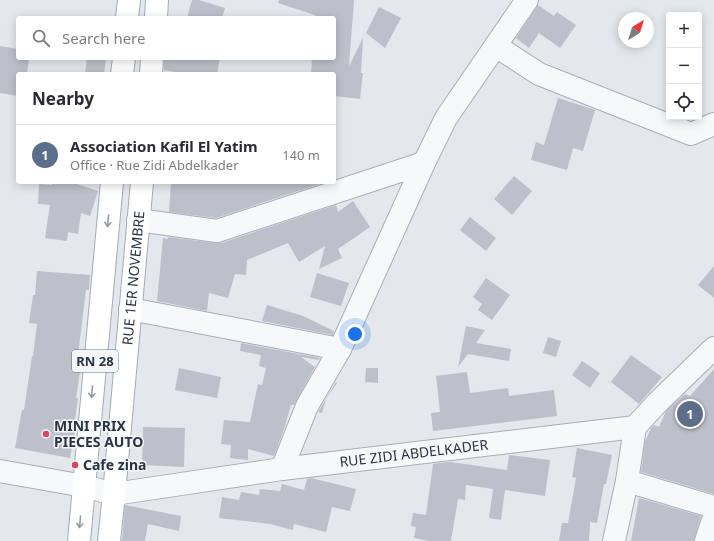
<!DOCTYPE html>
<meta charset="utf-8">
<style>
body{margin:0;font-family:"Noto Sans",sans-serif;background:#f7f7f7;color:#2b2b33}
.controls{position:absolute;right:12px;top:12px;display:grid;overflow:hidden;border-radius:4px;box-shadow:0 2px 10px #0003}
.controls button{width:36px;height:36px;display:grid;place-items:center;padding:0;border:0;border-bottom:1px solid #e1e1e2;background:#fff;color:#2b2b33;font:20px sans-serif}
.compass{position:absolute;left:618px;top:12px;width:36px;height:36px;border-radius:50%;background:#fff;box-shadow:0 2px 10px #0003;rotate:38deg}
.you{position:absolute;left:355px;top:334px;width:14px;height:14px;margin:-10px;border:3px solid #fff;border-radius:50%;background:#1a73e8;box-shadow:0 0 0 6px #1a73e833}
.badge{display:grid;place-items:center;width:26px;height:26px;border-radius:50%;background:#7c3aed;color:#fff;font-size:13px;font-weight:700}
.pin{position:absolute;translate:-50% -50%;border:2px solid #fff;box-shadow:0 1px 4px #0006}
.list{margin:0;padding:0;list-style:none}
h2{display:flex;justify-content:space-between;align-items:center;height:52px;margin:0;padding:0 16px;font-size:17px}
h2 small{font-size:13px;font-weight:400;color:#7c7c81}
.list li{display:grid;grid-template-columns:26px 1fr auto;gap:12px;align-items:center;box-sizing:border-box;height:60px;padding:0 16px;border-top:1px solid #e1e1e2}
.list b{display:block;font-size:15px;white-space:nowrap}
.list p{margin:0;font-size:13px;white-space:nowrap;color:#7c7c81}
.list em{font-size:13px;font-style:normal;color:#7c7c81}
.icon{flex:none;width:22px;height:22px;fill:none;stroke:currentColor;stroke-width:2;stroke-linecap:round;stroke-linejoin:round}
.map{position:relative;flex:none;width:714px;height:541px;overflow:hidden}
.search{position:absolute;background:#fff;box-shadow:0 2px 10px #0003;left:16px;top:16px;width:320px;height:44px;display:flex;align-items:center;gap:10px;box-sizing:border-box;padding:0 14px;border-radius:4px;color:#7c7c81;font-size:15px}
.panel{position:absolute;background:#fff;box-shadow:0 2px 10px #0003;left:16px;top:72px;width:320px;height:112px;border-radius:4px}
.map>svg:first-child{display:block}
.building{fill:#bbc0ca}
.lines{fill:none;stroke-linecap:round;stroke-linejoin:round}
.minor-casing{stroke:#a9aeb7;stroke-width:24}
.major-casing{stroke:#a3abb8;stroke-width:24}
.minor{stroke:#f7f8fa;stroke-width:22}
.major{stroke:#fff;stroke-width:22}
.oneway{stroke:#959aa2}
.poi-dot{fill:#d1495b;stroke:#f4f6f9;stroke-width:1.5}
.labels{text-anchor:middle;stroke-width:3;stroke-linejoin:round;paint-order:stroke}
.shield{fill:#f4f6f9;stroke:#676e7b;stroke-width:1}
.shield-label{font-size:13px;font-weight:bold;fill:#2b3445}
.street-label{font-size:14px;fill:#2b3445;stroke:#f4f6f9}
.poi-label{font-size:14px;font-weight:bold;fill:#2b3445;stroke:#f4f6f9;text-anchor:start}
</style>
<div class="map">
<svg width="714" height="541" viewBox="0 0 714 541">
<rect width="100%" height="100%" fill="#e4e7ec"/>
<g class="building">
<polygon points="192,0 199,0 225,8 222,18 187,18"/>
<polygon points="279,0 354,0 349,66 363,38 361,73 363,73 360,99 334,96 334,74 311,74 312,58 334,58 334,18 315,18 315,15 278,3"/>
<polygon points="538,5 554,16 557,12 576,25 560,48 539,33 529,48 516,38"/>
<polygon points="379,7 401,18 385,48 366,33"/>
<polygon points="0,46 18,49 18,58 29,58 27,74 18,74 18,96 0,93"/>
<polygon points="87,58 106,58 104,74 85,74"/>
<polygon points="164,58 220,58 217,74 187,74 164,70"/>
<polygon points="558,98 595,110 583,151 573,148 567,170 531,160 536,142 544,145"/>
<polygon points="514,176 532,191 512,215 494,199"/>
<polygon points="52,182 71,182 98,191 90,216 81,213 78,234 68,232 67,241 45,238 50,205 38,204 39,184 52,185"/>
<polygon points="171,182 326,182 216,218 169,212"/>
<polygon points="353,201 370,227 338,249 342,258 319,269 325,246 299,262 288,243 247,260 246,275 235,274 228,298 209,293 207,311 157,301 163,238 168,239 168,237 215,243 221,243 336,205 338,212"/>
<polygon points="470,217 496,238 486,251 460,230"/>
<polygon points="714,266 714,298 698,285"/>
<polygon points="37,271 90,275 89,290 86,290 76,371 80,372 76,398 78,398 75,420 77,420 70,458 15,448 22,410 24,410 32,356 33,356 37,324 29,323 33,295 35,295"/>
<polygon points="317,273 349,283 341,306 310,297"/>
<polygon points="486,278 510,295 492,320 478,310 482,304 473,297"/>
<polygon points="267,305 303,316 334,331 333,335 262,321"/>
<polygon points="466,326 485,330 476,343 511,349 509,361 468,354 458,367"/>
<polygon points="548,337 561,341 556,357 543,353"/>
<polygon points="241,343 320,358 319,360 301,357 315,367 294,405 291,405 284,429 274,456 248,449 248,460 230,458 231,445 221,444 224,420 250,422 258,384 262,385 266,368 259,366 261,355 240,351"/>
<polygon points="631,355 662,377 639,404 611,382"/>
<polygon points="582,361 600,373 590,388 572,375"/>
<polygon points="179,368 221,377 217,398 175,390"/>
<polygon points="366,368 378,368 378,383 365,382"/>
<polygon points="714,369 714,494 641,472 645,442 651,428 654,425 659,427 666,411 685,394 690,396"/>
<polygon points="467,372 470,393 508,388 509,396 554,390 557,416 433,431 431,413 440,412 436,376"/>
<polygon points="336,382 337,383 326,399 322,413 318,412"/>
<polygon points="143,427 185,428 184,467 142,465"/>
<polygon points="577,448 612,455 606,484 604,484 597,523 590,522 589,541 559,541 562,523 568,523 576,478 572,477"/>
<polygon points="509,455 550,460 545,496 505,490 501,520 489,518 493,489 466,485 465,500 458,499 451,541 429,541 414,538 416,527 411,526 413,513 426,515 433,464 450,462 507,470"/>
<polygon points="311,478 356,489 350,511 332,507 326,532 294,524 293,530 270,524 219,518 222,497 239,500 241,492 259,495 260,489 280,491 282,484 304,490 307,479"/>
<polygon points="639,498 701,516 694,541 631,541"/>
<polygon points="125,505 181,516 179,531 148,524 145,541 122,541"/>
</g>
<g class="lines">
<g class="minor-casing">
<g id="minor">
<polyline points="496,46 539,74 691,134 714,124"/>
<polyline points="424,163 446,118 527,0"/>
<polyline points="138,220 217,231 424,163 340,349 307,406 282,469"/>
<polyline points="130,309 340,349"/>
<path id="s1" d="M0 471 84 486 114 494 282 469 635 427 657 403 714 348"/>
<polyline points="627,481 714,507"/>
<polyline points="614,541 627,481 635,427"/>
<polyline points="706,541 714,517"/>
</g>
</g>
<g class="major-casing">
<g id="major">
<polyline points="127,18 129,0"/>
<polyline points="156,18 157,0"/>
<polyline points="122,74 124,58"/>
<polyline points="151,74 152,58"/>
<polyline points="79,541 112,182"/>
<path id="s2" d="M109 541 114 494 142 182"/>
</g>
</g>
<use href="#minor" class="minor"/>
<use href="#major" class="major"/>
</g>
<defs><path id="oneway-shaft" d="M-6 0H5M1.5-3L5.5 0L1.5 3" fill="none" stroke-width="1.6" stroke-linecap="round" stroke-linejoin="round"/></defs>
<g class="oneway">
<use href="#oneway-shaft" transform="translate(108 221) rotate(95)"/>
<use href="#oneway-shaft" transform="translate(92 392) rotate(95)"/>
<use href="#oneway-shaft" transform="translate(80 522) rotate(95)"/>
</g>
<g class="poi-dot">
<circle cx="46" cy="434" r="4"/>
<circle cx="75" cy="465" r="4"/>
</g>
<g class="labels">
<rect class="shield" x="72" y="350" width="46" height="22" rx="3"/>
<g class="shield-label">
<text x="95" y="366">RN 28</text>
</g>
<g class="street-label">
<text dy="5" stroke="none"><textPath href="#s2" startOffset="264">RUE 1ER NOVEMBRE</textPath></text>
<text dy="5" stroke="none"><textPath href="#s1" startOffset="419">RUE ZIDI ABDELKADER</textPath></text>
</g>
<g class="poi-label">
<text x="54" y="431">MINI PRIX<tspan x="54" dy="16">PIECES AUTO</tspan></text>
<text x="83" y="470">Cafe zina</text>
</g>
</g>
</svg>
<div class="controls">
<button>+</button>
<button>−</button>
<button><svg class="icon" aria-label="locate" viewBox="0 0 24 24"><circle cx="12" cy="12" r="6"/><path d="M12 2v4M12 18v4M2 12h4M18 12h4"/></svg></button>
</div>
<svg class="compass" viewBox="-18 -18 36 36"><path d="M0-13l5 13h-10z" fill="#e53935"/><path d="M0 13l5-13h-10z" fill="#7c7c81"/></svg>
<div class="you"></div>
<div class="pin badge" style="left:690px;top:414px;background:#5c6f8a">1</div>
<div class="search"><svg class="icon" aria-label="search" viewBox="0 0 24 24"><circle cx="10" cy="10" r="6"/><path d="M15 15l6 6"/></svg>Search here</div>
<section class="panel">
<h2>Nearby<small></small></h2>
<ul class="list">
<li><span class="badge" style="background:#5c6f8a">1</span><div><b>Association Kafil El Yatim</b><p>Office · Rue Zidi Abdelkader</p></div><em>140 m</em></li>
</ul>
</section>
</div>
